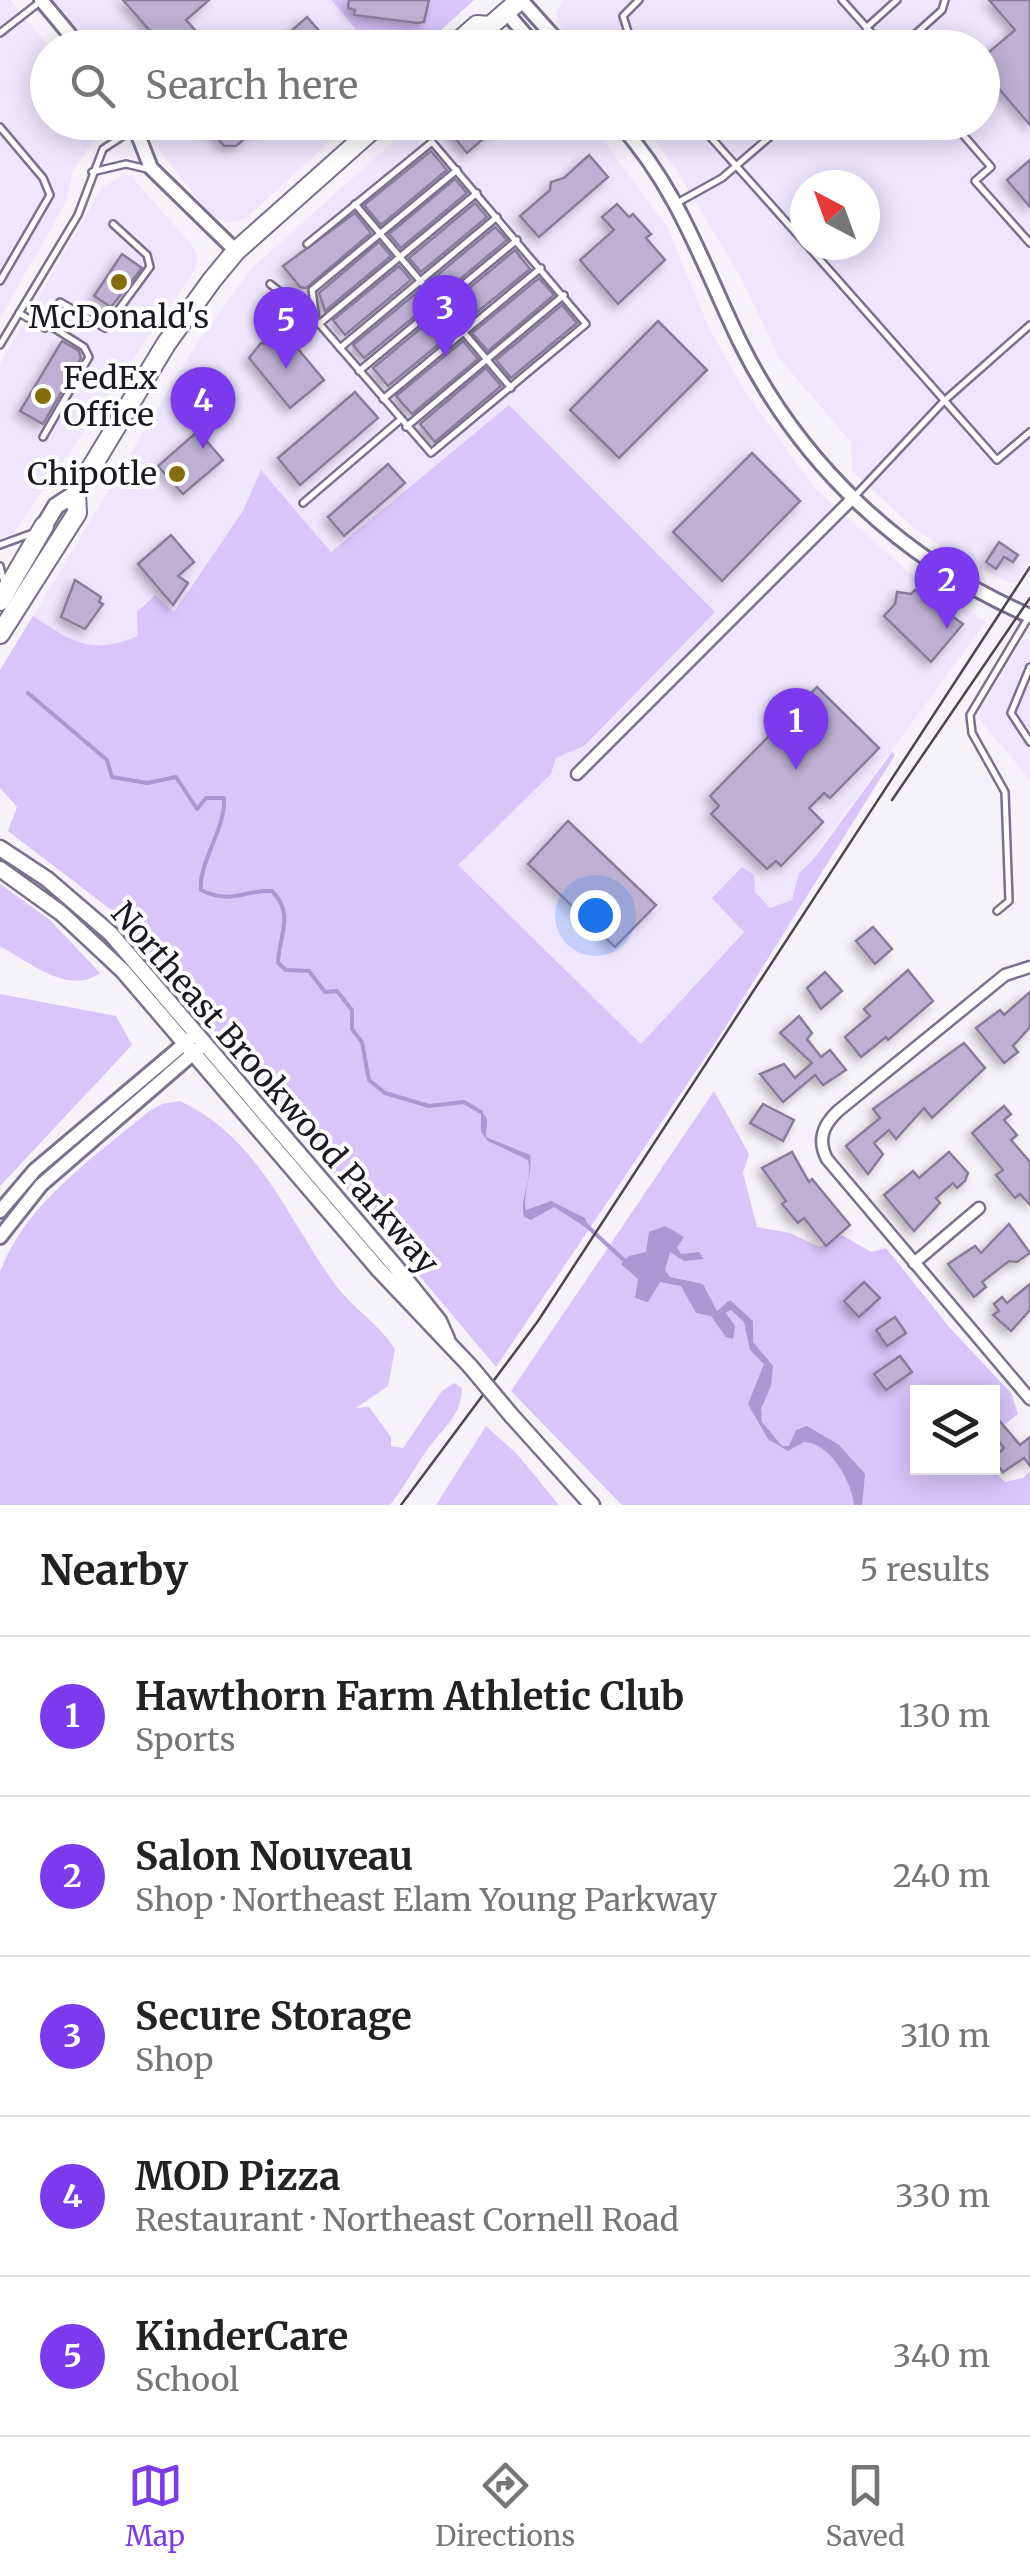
<!DOCTYPE html>
<meta charset="utf-8">
<style>
body{margin:0;font-family:Merriweather,serif;background:#f2f2f2;color:#222}
.controls{position:absolute;right:30px;bottom:30px;display:grid;overflow:hidden;border-radius:0px;box-shadow:0 5px 25px #0003}
.controls button{width:90px;height:90px;display:grid;place-items:center;padding:0;border:0;border-bottom:2px solid #e0e0e0;background:#fff;color:#222;font:50px sans-serif}
.compass{position:absolute;left:790px;top:170px;width:90px;height:90px;border-radius:50%;background:#fff;box-shadow:0 5px 25px #0003;rotate:319deg}
.you{position:absolute;left:595px;top:915px;width:35px;height:35px;margin:-25px;border:8px solid #fff;border-radius:50%;background:#1a73e8;box-shadow:0 0 0 15px #1a73e833}
.badge{display:grid;place-items:center;width:65px;height:65px;border-radius:50%;background:#7c3aed;color:#fff;font-size:32px;font-weight:700}
.pin{position:absolute;translate:-50% -82px;filter:drop-shadow(0 2px 5px #0008)}
.pin::after{content:'';position:absolute;top:52px;width:35px;height:30px;background:inherit;clip-path:polygon(0 0,100% 0,50% 100%)}
.list{margin:0;padding:0;list-style:none}
h2{display:flex;justify-content:space-between;align-items:center;height:130px;margin:0;padding:0 40px;font-size:42px}
h2 small{font-size:32px;font-weight:400;color:#767676}
.list li{display:grid;grid-template-columns:65px 1fr auto;gap:30px;align-items:center;box-sizing:border-box;height:160px;padding:0 40px;border-top:2px solid #e0e0e0}
.list b{display:block;font-size:38px;white-space:nowrap}
.list p{margin:0;font-size:32px;white-space:nowrap;color:#767676}
.list em{font-size:32px;font-style:normal;color:#767676}
.icon{flex:none;width:55px;height:55px;fill:none;stroke:currentColor;stroke-width:2;stroke-linecap:round;stroke-linejoin:round}
.map{position:relative;flex:none;width:1030px;height:1505px;overflow:hidden}
.search{position:absolute;background:#fff;box-shadow:0 5px 25px #0003;left:30px;right:30px;top:30px;height:110px;display:flex;align-items:center;gap:25px;box-sizing:border-box;padding:0 35px;border-radius:55px;color:#767676;font-size:38px}
.sheet{height:930px;background:#fff}
nav{display:flex;justify-content:space-around;align-items:center;box-sizing:border-box;height:140px;border-top:2px solid #e0e0e0;background:#fff;font-size:28px;color:#767676}
nav a{display:grid;justify-items:center;gap:5px}
nav .on{color:#7c3aed}
.map>svg:first-child{display:block}
.built{fill:#eee5fe;fill-rule:evenodd}
.green{fill:#d9c5fa}
.water{fill:#ae95d3}
.lines{fill:none;stroke-linecap:round;stroke-linejoin:round}
.stream{stroke:#ae95d3;stroke-width:4}
.building{fill:#bdb0d2;stroke:#887c9b;stroke-width:2.5;filter:url(#shadow)}
.service-casing{stroke:#7b708e;stroke-width:10}
.minor-casing{stroke:#7b708e;stroke-width:15}
.tertiary-casing{stroke:#7b708e;stroke-width:18}
.secondary-casing{stroke:#7b708e;stroke-width:19}
.primary-casing{stroke:#7b708e;stroke-width:20}
.trunk-casing{stroke:#7b708e;stroke-width:22}
.service{stroke:#fff;stroke-width:5}
.minor{stroke:#fff;stroke-width:10}
.tertiary{stroke:#fff;stroke-width:12}
.secondary{stroke:#fff;stroke-width:14}
.primary{stroke:#fff;stroke-width:15}
.trunk{stroke:#fff;stroke-width:18}
.tram{stroke:#4b4651;stroke-width:2.5}
.secondary-bridge-casing{stroke:#7b708e;stroke-width:19;stroke-linecap:butt}
.secondary-bridge{stroke:#fff;stroke-width:14}
.poi-dot{fill:#866d0c;stroke:#fff;stroke-width:4}
.labels{text-anchor:middle;stroke-width:8;stroke-linejoin:round;paint-order:stroke}
.poi-label{font-size:32px;fill:#1c1723;stroke:#fff}
.street-label{font-size:32px;fill:#1c1723;stroke:#fff}
</style>
<div class="map">
<svg width="1030" height="1505" viewBox="0 0 1030 1505">
<defs>
<filter id="shadow"><feDropShadow dx="-4.5" dy="4.5" stdDeviation="5" flood-color="#0004"/></filter>
</defs>
<rect width="100%" height="100%" fill="#f5f2f9"/>
<g class="built">
<polygon points="0,0 10,0 49,47 48,122 102,123 103,127 73,170 65,204 0,317"/>
<polygon points="49,0 331,0 371,47 90,47"/>
<path d="M563 0H1030V561L1014 584 958 558 913 527 852 471 851 442 780 359 741 278 679 174 642 123 982 122V48L578 47 560 27 556 13ZM805 185H865V245H805Z"/>
<polygon points="590,122 667,227 709,328 744,390 814,488 905,569 986,622 821,846 792,900 770,908 754,892 754,875 713,898 744,931 641,1044 457,865 551,774 556,758 584,746 509,405 331,552 261,471 243,511 173,613 163,601 145,602 137,612 138,636 109,648 74,643 33,616 195,346 252,268 414,123"/>
<polygon points="142,123 350,123 245,219 228,223 210,214 153,143"/>
<polygon points="124,174 131,176 193,247 198,259 194,271 28,512 12,535 0,537 0,364 102,188"/>
<polygon points="1022,640 1030,640 1030,780 977,716"/>
</g>
<g class="green">
<polygon points="331,0 349,0 348,8 355,10 354,15 417,23 424,21 430,0 474,0 421,48 371,47"/>
<path d="M509 405 715 612 584 746 556 758 551 774 458 865 641 1044 744 932 712 898 742 867 754 875 755 892 770 908 792 900 799 873 813 860 892 752 895 755 719 1037 496 1367 114 912 8 831 17 807 0 788V670L33 616C73 642 90 656 138 636L137 612 155 595 174 612 243 511 261 470 331 552Z"/>
<path d="M0 884 50 920 100 973C69 996 29 962 0 946Z"/>
<polygon points="0,994 116,1016 132,1045 0,1186"/>
<polygon points="714,1091 749,1154 743,1173 757,1227 790,1233 820,1247 842,1235 871,1252 886,1248 950,1328 1011,1393 1018,1414 993,1434 992,1392 918,1392 918,1468 990,1468 1005,1482 1023,1478 1030,1471 1030,1505 622,1505 511,1391"/>
<path d="M180 1101C261 1139 288 1221 337 1287 355 1310 379 1324 395 1349L388 1386 356 1408 369 1407 391 1437V1446L403 1448 442 1391 454 1383 462 1388C461 1418 442 1428 427 1450 414 1469 404 1487 390 1505H0V1272C26 1203 93 1158 148 1112L162 1104Z"/>
<polygon points="486,1426 517,1454 559,1505 436,1505"/>
</g>
<g class="water">
<path d="M481 1110 487 1119 486 1137 530 1155C533 1174 522 1193 526 1210L551 1201 585 1218 590 1230 554 1207 531 1220 524 1217C519 1197 533 1181 528 1160L488 1141 481 1132Z"/>
<path d="M665 1226 684 1237 677 1247 681 1254 699 1252 704 1259 684 1261 670 1252 665 1270 670 1277 703 1284 717 1311 730 1300 753 1321V1342L773 1366 771 1386 761 1409 762 1422 782 1446H789L796 1430 807 1426 839 1445 865 1474 862 1505H854C852 1481 829 1442 804 1442L788 1451 768 1439 748 1404 764 1364 750 1350 744 1322 731 1310 726 1313 735 1326 733 1339 726 1337 711 1316 696 1313 681 1286 660 1282 648 1302 635 1298 638 1279 621 1264 629 1256 646 1252 649 1232Z"/>
</g>
<g class="lines">
<g class="stream">
<path d="M28 693 107 760 112 777 147 783 176 777 197 809 206 798H224C226 829 198 863 201 890 233 905 242 890 272 891 295 914 279 935 278 963L286 970 309 971 325 992 337 991 352 1010V1029L362 1042 369 1080 385 1093 429 1106 464 1102 481 1112"/>
<polyline points="586,1225 627,1263"/>
</g>
</g>
<g class="building">
<polygon points="123,0 209,0 186,20 195,30 176,48 165,48"/>
<polygon points="349,0 429,0 424,22 417,23 354,15 355,10 348,8"/>
<polygon points="989,0 1030,0 1030,125 988,76 982,81 982,58 1015,30"/>
<polygon points="307,17 334,48 272,48"/>
<polygon points="204,122 264,122 236,146 224,146"/>
<polygon points="459,122 502,122 467,153 449,131"/>
<polygon points="431,151 447,170 381,225 364,205"/>
<polygon points="589,155 608,177 539,237 520,216 550,190 551,182 564,178"/>
<polygon points="1030,160 1030,207 1007,180"/>
<polygon points="455,179 467,193 401,248 389,234"/>
<polygon points="475,203 487,217 421,272 409,258"/>
<polygon points="617,204 629,217 633,214 651,234 646,238 665,260 618,304 580,260 614,230 602,217"/>
<polygon points="355,213 371,233 306,288 300,287 283,266"/>
<polygon points="495,227 507,240 441,295 429,282"/>
<polygon points="379,242 391,256 325,311 319,293"/>
<polygon points="515,250 530,269 464,323 449,305"/>
<polygon points="122,254 142,268 111,307 94,296"/>
<polygon points="399,266 411,280 345,335 333,320"/>
<polygon points="539,278 554,295 488,351 472,333"/>
<polygon points="420,290 431,303 364,358 353,345"/>
<polygon points="562,305 577,323 511,378 496,360"/>
<polygon points="439,313 455,331 388,386 373,368"/>
<polygon points="658,321 707,370 619,458 570,410"/>
<polygon points="283,331 324,380 290,408 249,358 261,343 267,344"/>
<polygon points="62,341 79,351 81,358 43,424 20,411"/>
<polygon points="463,341 478,359 412,414 396,396"/>
<polygon points="486,368 501,386 435,442 420,424"/>
<polygon points="355,392 378,418 300,485 278,458"/>
<polygon points="198,431 223,460 183,494 158,466"/>
<polygon points="752,453 800,501 722,581 673,532"/>
<polygon points="388,464 405,483 344,536 328,517"/>
<polygon points="171,535 194,562 178,576 188,583 173,605 138,564"/>
<polygon points="999,542 1018,555 1013,562 1004,557 996,569 986,562"/>
<polygon points="75,580 101,597 99,602 103,604 85,629 61,617"/>
<polygon points="915,590 963,624 931,662 884,616 895,604 897,592 911,594"/>
<polygon points="817,687 879,748 830,798 824,793 809,808 823,822 781,866 776,861 767,869 711,814 719,806 710,796"/>
<polygon points="568,821 656,905 615,947 528,864"/>
<polygon points="873,927 892,949 875,964 856,941"/>
<polygon points="908,970 933,1001 888,1040 886,1037 861,1057 845,1037 870,1016 864,1009"/>
<polygon points="825,972 842,991 821,1009 807,988"/>
<polygon points="1030,992 1030,1027 1013,1046 1018,1052 1004,1063 976,1028 1000,1010 1004,1015"/>
<polygon points="799,1016 812,1033 807,1039 821,1057 830,1050 846,1070 823,1085 815,1075 783,1102 760,1074 784,1064 795,1078 812,1063 780,1033"/>
<polygon points="964,1043 985,1068 932,1118 924,1108 896,1139 889,1130 874,1143 883,1154 868,1174 846,1146 880,1118 873,1109"/>
<polygon points="763,1104 794,1120 783,1141 750,1123"/>
<polygon points="1004,1106 1011,1114 1004,1120 1017,1135 1011,1140 1030,1162 1030,1205 1020,1194 1015,1198 996,1175 1003,1170 972,1133"/>
<polygon points="792,1152 809,1182 812,1179 850,1225 826,1246 804,1218 798,1223 782,1204 786,1201 762,1168"/>
<polygon points="949,1152 968,1173 965,1181 957,1188 953,1183 936,1198 940,1203 914,1231 884,1195 913,1171 919,1178"/>
<polygon points="1009,1224 1030,1253 1017,1262 1009,1261 982,1282 986,1287 974,1297 948,1264 975,1246 981,1253"/>
<polygon points="864,1282 880,1298 859,1317 844,1301"/>
<polygon points="1030,1284 1030,1310 1011,1331 993,1315 999,1311 994,1304 1002,1297 1007,1303"/>
<polygon points="895,1317 906,1333 887,1346 876,1330"/>
<polygon points="900,1356 912,1372 886,1390 874,1374"/>
<polygon points="992,1412 1020,1445 1030,1437 1030,1466 1024,1458 1003,1472 993,1459 1004,1448 992,1433"/>
</g>
<g class="lines">
<g class="service-casing">
<g id="service">
<polyline points="842,0 885,48"/>
<polyline points="866,28 897,0"/>
<polyline points="0,33 41,1"/>
<polyline points="633,48 623,16 639,0"/>
<polyline points="900,48 942,10 945,0"/>
<polyline points="697,122 805,243"/>
<polyline points="952,122 991,167 975,181 1030,243"/>
<polyline points="0,127 43,178 50,195 0,281"/>
<polyline points="92,172 126,164 147,169"/>
<polyline points="677,203 722,178 787,122"/>
<polyline points="355,204 511,388"/>
<polyline points="807,245 997,460 1030,432"/>
<polyline points="270,284 316,320 431,453 586,324 432,142 307,244"/>
<polyline points="60,302 105,328 150,267 147,255 113,224"/>
<polyline points="76,310 108,315 119,311"/>
<polyline points="19,313 45,328"/>
<polyline points="316,320 312,290 457,170"/>
<polyline points="319,324 477,193"/>
<polyline points="0,345 78,215 103,149 132,130"/>
<polyline points="340,348 497,217"/>
<polyline points="359,371 517,240"/>
<polyline points="383,399 541,268"/>
<polyline points="406,427 564,295"/>
<polyline points="43,437 89,357 84,347 49,325"/>
<polyline points="855,496 944,401 1030,325"/>
<polyline points="303,503 400,420"/>
<polyline points="0,545 33,533"/>
<polyline points="0,566 4,583"/>
<polyline points="1030,667 1011,713 1030,742"/>
<polyline points="997,911 1009,901 1005,792 972,733 970,715 1028,618"/>
</g>
</g>
<g class="minor-casing">
<g id="minor">
<polyline points="577,774 853,498"/>
<path d="M1030 967 1005 975 838 1111C823 1125 817 1140 827 1159L1030 1399"/>
<polyline points="914,1263 979,1208"/>
</g>
</g>
<g class="tertiary-casing">
<g id="tertiary">
<polyline points="41,0 81,48"/>
<polyline points="521,0 564,48"/>
<polyline points="506,12 537,48"/>
<polyline points="133,122 151,168 236,251"/>
<path d="M618 122C679 190 701 261 739 340 800 465 903 561 1030 616"/>
<polyline points="0,1211 35,1170 190,1039"/>
<polyline points="0,1237 41,1185 204,1044"/>
</g>
</g>
<g class="secondary-casing">
<g id="secondary">
<polyline points="0,848 47,879 111,934 395,1266 439,1321 447,1339"/>
<polyline points="0,869 61,913 123,971 379,1270 470,1366"/>
<polyline points="511,1415 592,1505"/>
</g>
</g>
<g class="primary-casing">
<polyline id="primary" points="44,526 56,506 76,493"/>
</g>
<g class="trunk-casing">
<g id="trunk">
<polyline points="451,48 477,25 490,26 520,0"/>
<polyline points="480,48 490,39 490,26"/>
<polyline points="0,601 44,526"/>
<polyline points="0,634 77,513 76,493 166,344 212,280 236,251 381,122"/>
</g>
</g>
<use href="#service" class="service"/>
<use href="#minor" class="minor"/>
<use href="#tertiary" class="tertiary"/>
<use href="#secondary" class="secondary"/>
<use href="#primary" class="primary"/>
<use href="#trunk" class="trunk"/>
<g class="tram">
<polyline points="892,800 1030,598"/>
<polyline points="401,1505 538,1321 1030,567"/>
</g>
<g class="secondary-bridge-casing">
<polyline id="secondary-bridge" points="470,1366 511,1415"/>
</g>
<use href="#secondary-bridge" class="secondary-bridge"/>
</g>
<g class="poi-dot">
<circle cx="119" cy="282" r="10"/>
<circle cx="43" cy="396" r="10"/>
<circle cx="177" cy="474" r="10"/>
</g>
<g class="labels">
<g class="poi-label">
<text x="119" y="328">McDonald's</text>
<text x="63" y="389" text-anchor="start">FedEx<tspan x="63" dy="37">Office</tspan></text>
<text x="157" y="485" text-anchor="end">Chipotle</text>
</g>
<g class="street-label">
<text transform="translate(275 1088) rotate(49)" y="11">Northeast Brookwood Parkway</text>
</g>
</g>
</svg>
<div class="controls">
<button><svg class="icon" aria-label="layers" viewBox="0 0 24 24"><path d="M12 4l9 5-9 5-9-5zM3 14l9 5 9-5"/></svg></button>
</div>
<svg class="compass" viewBox="-18 -18 36 36"><path d="M0-13l5 13h-10z" fill="#e53935"/><path d="M0 13l5-13h-10z" fill="#767676"/></svg>
<div class="you"></div>
<div class="pin badge" style="left:796px;top:770px">1</div>
<div class="pin badge" style="left:947px;top:629px">2</div>
<div class="pin badge" style="left:445px;top:357px">3</div>
<div class="pin badge" style="left:203px;top:449px">4</div>
<div class="pin badge" style="left:286px;top:369px">5</div>
<div class="search"><svg class="icon" aria-label="search" viewBox="0 0 24 24"><circle cx="10" cy="10" r="6"/><path d="M15 15l6 6"/></svg>Search here</div>
</div>
<section class="sheet">
<h2>Nearby<small>5 results</small></h2>
<ul class="list">
<li><span class="badge">1</span><div><b>Hawthorn Farm Athletic Club</b><p>Sports</p></div><em>130 m</em></li>
<li><span class="badge">2</span><div><b>Salon Nouveau</b><p>Shop · Northeast Elam Young Parkway</p></div><em>240 m</em></li>
<li><span class="badge">3</span><div><b>Secure Storage</b><p>Shop</p></div><em>310 m</em></li>
<li><span class="badge">4</span><div><b>MOD Pizza</b><p>Restaurant · Northeast Cornell Road</p></div><em>330 m</em></li>
<li><span class="badge">5</span><div><b>KinderCare</b><p>School</p></div><em>340 m</em></li>
</ul>
</section>
<nav>
<a class="on"><svg class="icon" aria-label="map" viewBox="0 0 24 24"><path d="M3 6l6-2 6 2 6-2v14l-6 2-6-2-6 2zM9 4v14M15 6v14"/></svg>Map</a>
<a><svg class="icon" aria-label="directions" viewBox="0 0 24 24"><path d="M12 3l9 9-9 9-9-9zM9 14v-3h6M13 9l2 2-2 2"/></svg>Directions</a>
<a><svg class="icon" aria-label="saved" viewBox="0 0 24 24"><path d="M7 4h10v16l-5-4-5 4z"/></svg>Saved</a>
</nav>
